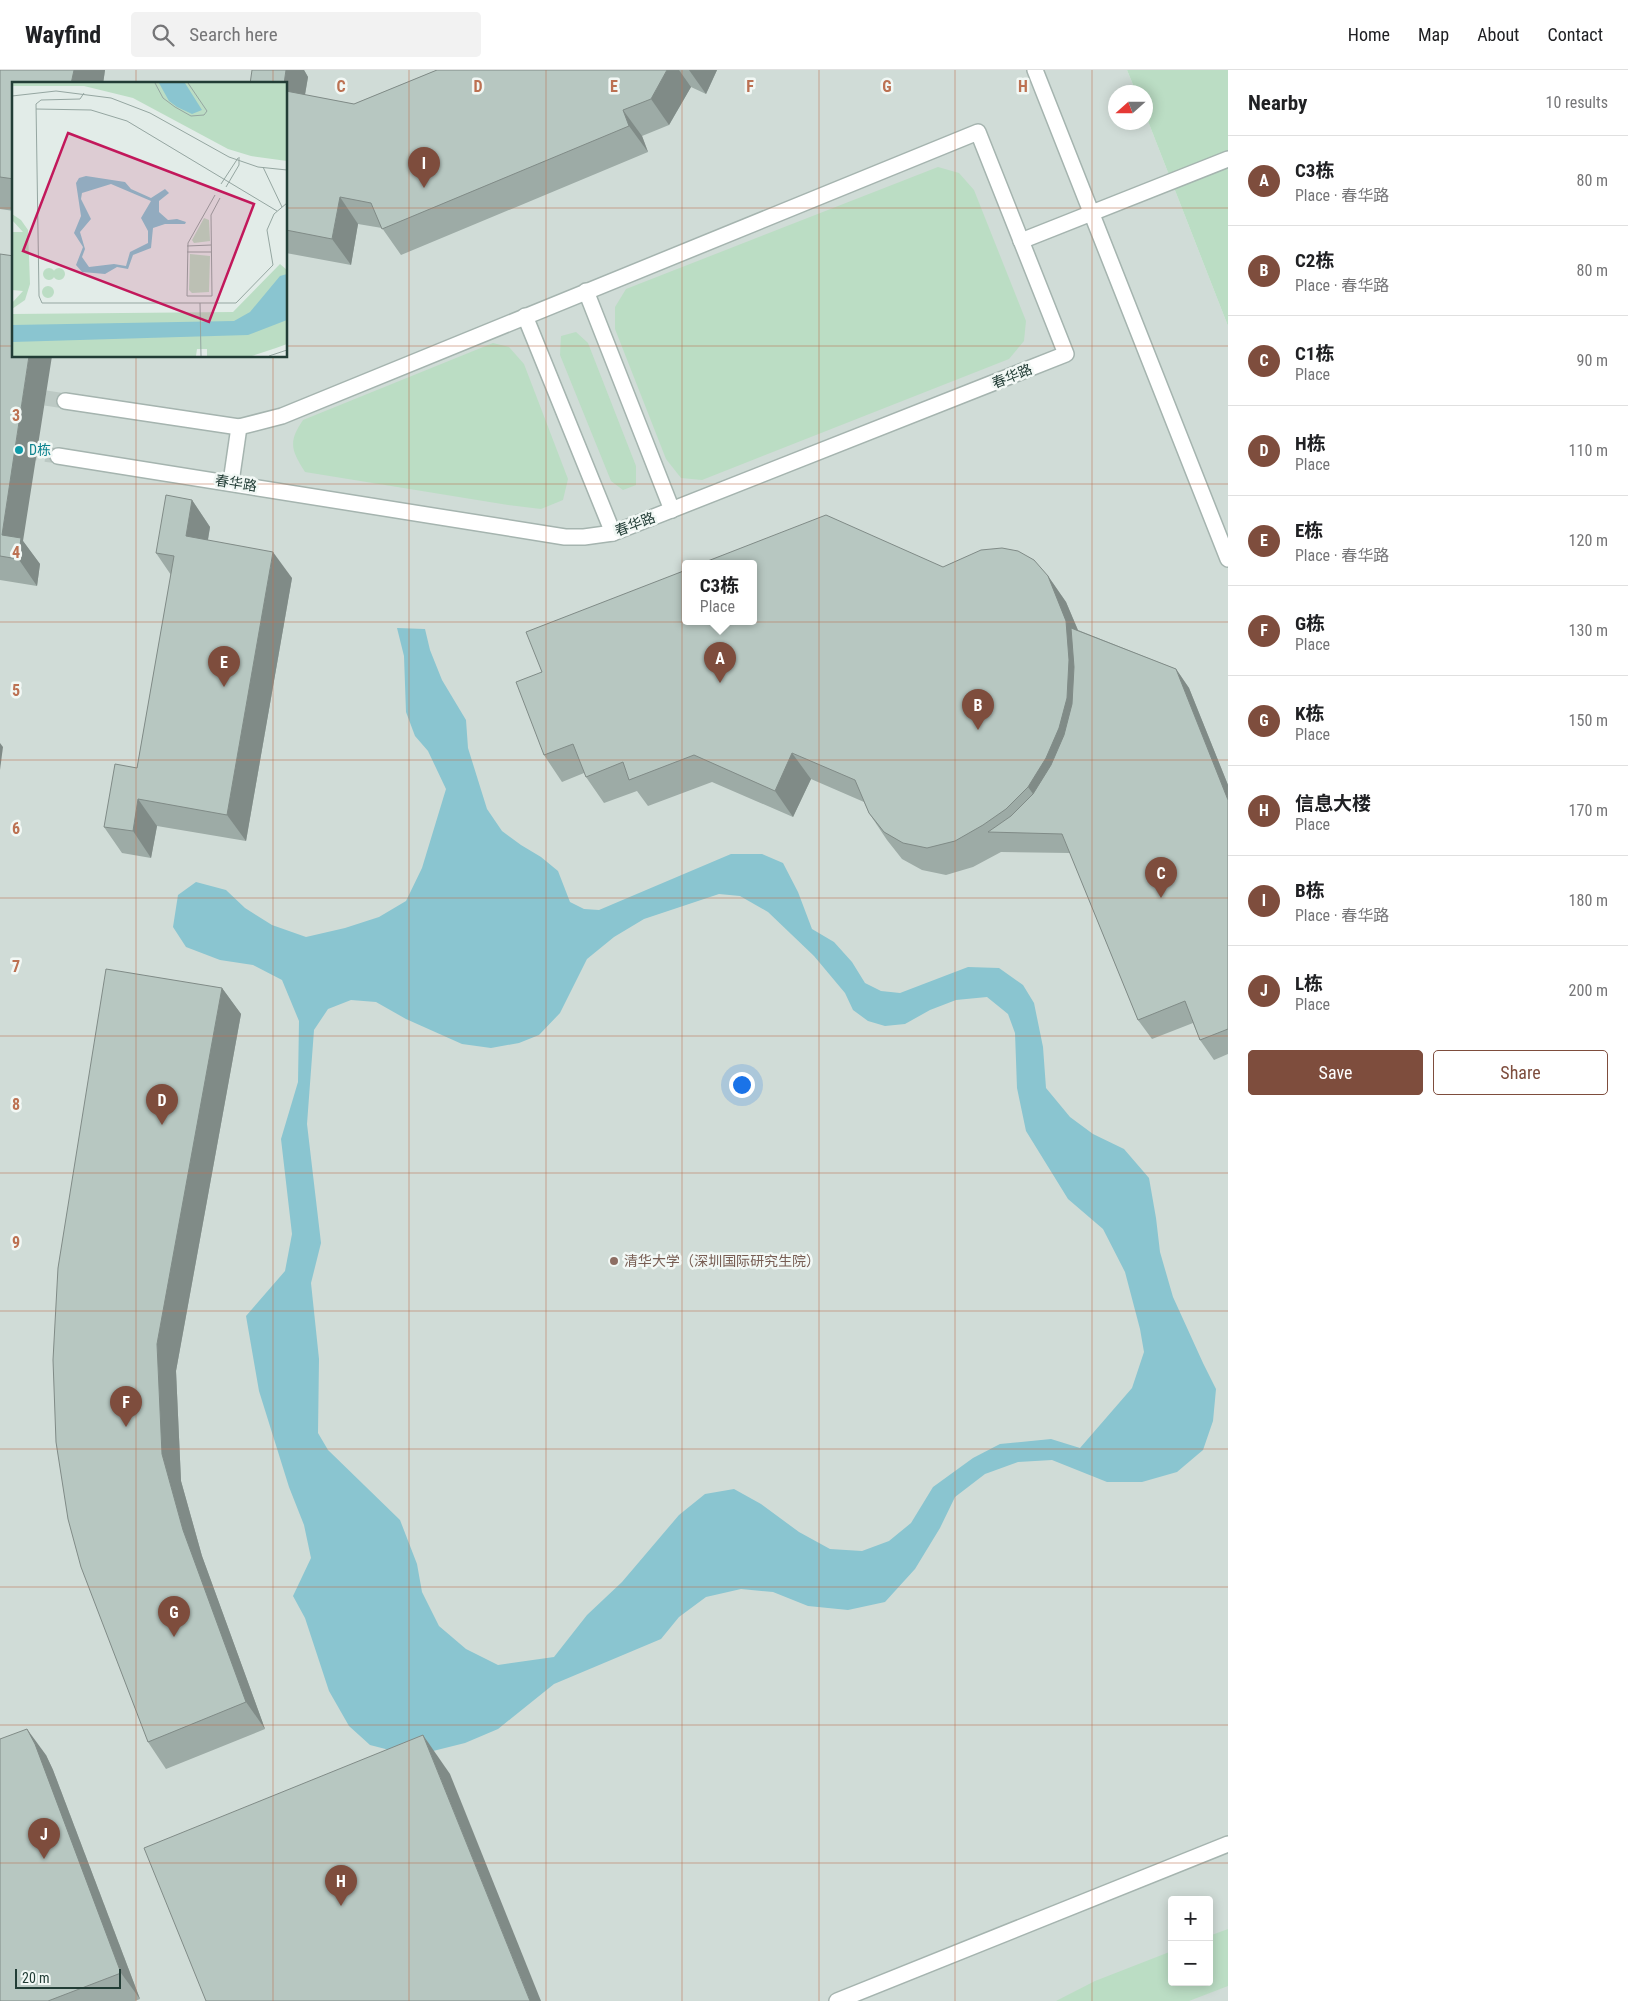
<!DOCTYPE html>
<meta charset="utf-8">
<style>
body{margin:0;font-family:"Roboto Condensed","Noto Sans SC",sans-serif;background:#f2f2f2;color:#202124}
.controls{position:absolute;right:15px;bottom:15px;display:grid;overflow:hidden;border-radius:5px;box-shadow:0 2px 12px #0003}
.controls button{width:45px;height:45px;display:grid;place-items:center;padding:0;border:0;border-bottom:1px solid #e0e0e0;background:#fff;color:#202124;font:25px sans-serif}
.compass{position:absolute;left:1108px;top:15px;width:45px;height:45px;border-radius:50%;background:#fff;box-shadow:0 2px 12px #0003;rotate:249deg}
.scale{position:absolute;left:15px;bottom:12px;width:106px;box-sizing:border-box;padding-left:5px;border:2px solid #223d36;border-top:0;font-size:14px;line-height:18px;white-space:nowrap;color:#223d36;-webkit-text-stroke:4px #f2f8f5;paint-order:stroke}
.you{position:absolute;left:741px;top:1014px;width:18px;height:18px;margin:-12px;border:4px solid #fff;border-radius:50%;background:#1a73e8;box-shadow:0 0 0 8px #1a73e833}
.badge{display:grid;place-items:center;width:32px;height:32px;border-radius:50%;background:#7e4d3d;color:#fff;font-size:16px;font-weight:700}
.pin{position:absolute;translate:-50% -41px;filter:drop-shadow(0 1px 2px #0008)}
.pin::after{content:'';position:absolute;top:26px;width:18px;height:15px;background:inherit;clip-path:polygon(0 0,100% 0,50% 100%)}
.popup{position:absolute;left:682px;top:490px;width:75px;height:65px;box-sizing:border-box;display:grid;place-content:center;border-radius:5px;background:#fff;filter:drop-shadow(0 1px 4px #0005);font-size:16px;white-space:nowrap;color:#757577}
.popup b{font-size:19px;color:#202124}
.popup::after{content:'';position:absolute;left:50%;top:100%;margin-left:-10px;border:10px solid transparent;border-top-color:#fff}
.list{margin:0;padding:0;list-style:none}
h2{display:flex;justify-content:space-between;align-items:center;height:65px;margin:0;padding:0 20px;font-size:21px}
h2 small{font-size:16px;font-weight:400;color:#757577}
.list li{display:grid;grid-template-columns:32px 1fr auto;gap:15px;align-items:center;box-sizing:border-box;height:90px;padding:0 20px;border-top:1px solid #e0e0e0}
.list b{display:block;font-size:19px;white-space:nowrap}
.list p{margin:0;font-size:16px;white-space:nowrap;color:#757577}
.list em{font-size:16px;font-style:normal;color:#757577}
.actions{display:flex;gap:10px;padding:15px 20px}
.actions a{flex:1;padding:11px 0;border:1px solid #7e4d3d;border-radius:5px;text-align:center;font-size:18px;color:#7e4d3d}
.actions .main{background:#7e4d3d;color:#fff}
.icon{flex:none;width:28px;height:28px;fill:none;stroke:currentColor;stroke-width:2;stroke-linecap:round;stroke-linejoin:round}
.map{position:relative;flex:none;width:1228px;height:1931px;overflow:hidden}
header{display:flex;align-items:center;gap:30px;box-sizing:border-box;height:70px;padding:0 25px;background:#fff;border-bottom:1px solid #e0e0e0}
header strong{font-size:24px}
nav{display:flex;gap:28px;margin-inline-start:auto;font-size:18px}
.search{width:350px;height:45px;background:#f2f2f2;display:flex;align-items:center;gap:12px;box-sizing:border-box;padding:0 18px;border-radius:5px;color:#757577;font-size:19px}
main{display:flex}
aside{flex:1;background:#fff}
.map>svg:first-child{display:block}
.built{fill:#d0dcd7;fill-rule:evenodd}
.green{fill:#bbddc4}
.water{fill:#8ac5d0;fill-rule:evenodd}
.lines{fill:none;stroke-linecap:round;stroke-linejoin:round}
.minor-tunnel{stroke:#bcc9c4;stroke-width:15;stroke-dasharray:15 8;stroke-linecap:butt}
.service-casing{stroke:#a5b4af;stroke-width:18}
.minor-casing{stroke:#a5b4af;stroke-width:18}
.service{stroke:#fff;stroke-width:15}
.minor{stroke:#fff;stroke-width:15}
.wall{fill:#9daba6}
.shaded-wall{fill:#808b87}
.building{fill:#b7c7c1;stroke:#808b87}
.grid{fill:none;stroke:#bc7152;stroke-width:1;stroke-opacity:0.55}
.culture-dot{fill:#0f9aa8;stroke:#f2f8f5;stroke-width:2}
.education-dot{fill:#8d6e63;stroke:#f2f8f5;stroke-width:2}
.labels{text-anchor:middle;stroke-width:5;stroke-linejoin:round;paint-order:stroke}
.street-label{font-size:14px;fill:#223d36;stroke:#f2f8f5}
.culture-label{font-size:14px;fill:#0d838f;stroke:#f2f8f5;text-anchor:start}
.education-label{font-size:14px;fill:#785e54;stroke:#f2f8f5;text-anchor:start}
.inset-road{fill:none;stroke:#95a6a1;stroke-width:1}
.view{fill:#c2185b;fill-opacity:0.15;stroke:#c2185b;stroke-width:2.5}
.inset-edge{fill:none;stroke:#223d36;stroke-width:2.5}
.grid-label{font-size:16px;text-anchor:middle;font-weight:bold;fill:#bc7152;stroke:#f2f8f5;stroke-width:5;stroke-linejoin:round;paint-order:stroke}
</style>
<header>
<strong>Wayfind</strong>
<div class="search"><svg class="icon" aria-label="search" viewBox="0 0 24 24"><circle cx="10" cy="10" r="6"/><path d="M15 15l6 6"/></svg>Search here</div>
<nav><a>Home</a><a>Map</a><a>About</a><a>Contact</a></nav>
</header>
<main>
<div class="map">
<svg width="1228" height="1931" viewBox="0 0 1228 1931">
<rect width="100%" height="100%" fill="#e2ece8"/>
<path class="built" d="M0 0H1127L1136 22H1116V52H1146V46L1228 256V1931H0ZM14 14H286V286H14ZM686 494H754V552H686ZM1172 1830H1209V1912H1172Z"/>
<g class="green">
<polygon points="1127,0 1228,0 1228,256 1146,46 1146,22 1136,22"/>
<polygon points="938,97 959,103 974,120 1026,251 1024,271 1009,289 702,410 681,408 666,389 615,259 615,237 626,219"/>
<polygon points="576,262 588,273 636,396 636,415 623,420 611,411 560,285 561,266"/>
<path d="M493 273 509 277 524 294 568 409 563 430 541 439 508 435 305 402C291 380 288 372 303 350Z"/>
<polygon points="1228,1859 1228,1916 1189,1931 1056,1931 1095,1911 1172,1881 1172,1912 1209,1912 1209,1866"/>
</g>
<path class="water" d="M397 558 425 559 430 580 442 610 466 650 468 678 487 739 502 761 521 775 541 787 558 801 570 832 584 839 599 840 731 784H762L783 793 798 822 812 859 834 872 852 892 865 913 881 921 900 923 968 897 999 898 1023 915 1034 933 1043 977 1046 1018 1070 1047 1093 1064 1124 1079 1149 1108 1156 1148 1160 1182 1173 1227 1203 1293 1216 1319 1213 1351 1203 1380 1177 1402 1142 1412H1107L1052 1390 1018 1392 985 1404 955 1427 940 1458 915 1499 885 1532 848 1540 808 1536 773 1522 741 1519 706 1527 679 1547 661 1569 554 1614 498 1659 465 1673 429 1682 401 1683 370 1675 349 1656 329 1621 305 1548 293 1526 311 1488 304 1455 289 1417 259 1321 246 1246 285 1201 292 1164 281 1069 298 1012 299 951 282 910 253 895 220 890 186 877 173 857 178 825 196 812 226 820 245 838 272 855 306 867 345 858 379 847 406 831 422 798 446 719 428 681 415 666 406 642 404 586ZM719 824 740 826 768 842 814 886 845 923 853 940 868 951 885 956 905 954 930 940 956 930 987 927 1008 944 1015 963 1017 1018 1026 1061 1068 1129 1103 1159 1125 1202 1140 1259 1144 1282 1132 1318 1080 1378 1051 1369 1000 1374 973 1388 933 1417 911 1453 889 1471 862 1481 830 1479 799 1462 761 1434 734 1419 705 1424 679 1445 622 1512 587 1545 554 1587 498 1595 466 1579 439 1556 422 1522 417 1494 400 1450 328 1380 318 1363 319 1289 311 1213 321 1173 307 1054 314 960 328 939 351 930 376 932 406 949 462 974 491 978 519 973 539 965 560 943 587 889 614 867 644 849Z"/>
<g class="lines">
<g class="minor-tunnel">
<polyline points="0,321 65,331"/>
<polyline points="0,378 58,386"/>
</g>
<g class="service-casing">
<g id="service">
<polyline points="586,221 672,440"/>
<polyline points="525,246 613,463"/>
<polyline points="231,412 239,357"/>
</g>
</g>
<g class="minor-casing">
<g id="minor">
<polyline points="1035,0 1228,489"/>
<polyline points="1021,171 1228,89"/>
<polyline points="58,386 565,467 584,467 613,463 1066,284 978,62 282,346 239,357 65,331"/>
<polyline points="837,1931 1228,1774"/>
</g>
</g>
<use href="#service" class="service"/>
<use href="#minor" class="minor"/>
</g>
<g class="wall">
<polygon points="0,0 105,0 103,14 14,14 14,141 0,139"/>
<polygon points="252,0 304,0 308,7 305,25 354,34 437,0 717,0 706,24 691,17 669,55 642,66 648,82 401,185 382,158 358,154 351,195 286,183 286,14"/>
<polygon points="0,184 23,471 40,494 37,516 0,510"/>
<polygon points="192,430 210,457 208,470 292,508 246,771 157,756 151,788 122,783 104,757 137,698 171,505 156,483"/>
<polygon points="943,497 1048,506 1066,532 1078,560 1176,599 1189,618 1228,715 1228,984 1214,990 1200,970 1193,953 1152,969 1138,950 1070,783 1001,782 973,797 946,805 922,800 902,789 887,770 869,743 864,732 811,709 793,747 712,712 648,736 637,721 604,733 586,707 584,703 562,712 544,685 542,602"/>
<polygon points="222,918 241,944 176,1301 181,1411 202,1486 265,1659 166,1699 148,1672 58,1198"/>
<polygon points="46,1685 53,1700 140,1929 135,1931 0,1931"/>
</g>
<g class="shaded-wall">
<polygon points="74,0 105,0 103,14 71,14"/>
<polygon points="286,0 304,0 308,7 301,47 286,26 286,14 284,14"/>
<polygon points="667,0 679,0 691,17 669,55 651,29"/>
<polygon points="689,0 717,0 706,24"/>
<polygon points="623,40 642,66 648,82 629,56"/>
<polygon points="340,127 358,154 351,195 332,169"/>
<polygon points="29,286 52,286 23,471 40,494 37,516 2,465"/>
<polygon points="192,430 210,457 204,492 186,466"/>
<polygon points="273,482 292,508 246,771 227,745"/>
<polygon points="1048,506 1066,532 1085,577 1088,616 1047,743 1028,717"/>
<polygon points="1176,599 1189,618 1228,715 1228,730"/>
<polygon points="0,673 3,677 0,700"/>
<polygon points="792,683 811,709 793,747 775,721"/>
<polygon points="138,729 157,756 151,788 133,761"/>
<polygon points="222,918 241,944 176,1301 181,1411 202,1486 265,1659 246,1632 183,1460 162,1384 157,1274"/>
<polygon points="27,1659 46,1685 53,1700 140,1929 121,1903"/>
<polygon points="423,1665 450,1704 541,1931 530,1931"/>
</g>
<g class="building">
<polygon points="0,0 74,0 71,14 14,14 14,109 0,107"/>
<polygon points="252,0 286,0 284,14 250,14"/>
<polygon points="437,0 667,0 651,29 623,40 629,56 382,159 371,133 340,127 332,169 286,160 286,21 354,34"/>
<polygon points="0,184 14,186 14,286 29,286 2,465 21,468 18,489 0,486"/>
<polygon points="166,425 192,430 186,466 273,482 227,745 138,729 133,761 104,757 115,694 137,698 174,486 156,483"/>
<polygon points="826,445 943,497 981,480 1002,478 1018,481 1034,490 1048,506 1066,551 1069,590 1067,628 1059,658 1046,688 1028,717 1006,739 983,755 955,771 927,778 903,773 884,762 869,743 855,710 792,683 775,721 694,685 629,710 623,692 586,707 573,674 544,685 516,612 542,602 526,562 686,500 686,552 754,552 754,494 700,494"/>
<polygon points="1071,558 1176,599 1228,730 1228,959 1200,970 1185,931 1138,950 1062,764 988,762 1011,746 1033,724 1051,695 1064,665 1072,634 1074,597"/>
<polygon points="106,899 222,918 157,1274 162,1384 183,1460 246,1632 148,1672 81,1497 68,1449 56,1372 53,1290 58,1198"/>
<polygon points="27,1659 35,1674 121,1903 48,1931 0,1931 0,1669"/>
<polygon points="423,1665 530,1931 206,1931 144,1778"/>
</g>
<path class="grid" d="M136 0V14M273 0V14M409 0V1931M546 0V1931M682 0V1931M819 0V1931M955 0V1931M1092 0V1931M0 138H14M286 138H1228M0 276H14M286 276H1228M136 286V1931M273 286V1931M0 414H1228M0 552H1228M0 690H1228M0 828H1228M0 966H1228M0 1103H1228M0 1241H1228M0 1379H1228M0 1517H1228M0 1655H1228M0 1793H1228"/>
<circle class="culture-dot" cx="19" cy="380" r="5"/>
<circle class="education-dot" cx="614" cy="1191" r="5"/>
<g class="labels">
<g class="street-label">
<text transform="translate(1012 306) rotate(-22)" y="5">春华路</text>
<text transform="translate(236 413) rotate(9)" y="5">春华路</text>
<text transform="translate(635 454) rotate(-21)" y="5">春华路</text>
</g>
<g class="culture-label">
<text x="29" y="385">D栋</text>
</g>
<g class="education-label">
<text x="624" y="1196">清华大学（深圳国际研究生院）</text>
</g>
</g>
<g transform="translate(12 12)">
<rect width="275" height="275" fill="#e2ece8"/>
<path d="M0 1H275V79L239 74 216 67 121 16 72 4H0ZM0 132 9 138 16 148 18 202 13 218 0 227V221L11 209 0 208V150H11L0 138ZM192 136 197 138 198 159 182 161 180 158ZM178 172 198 174 197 210 180 211 177 208ZM268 182 275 188V262L264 266 240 274H195V267H185L184 274H0V232L221 230ZM31 192a6 6 0 1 1 12 0a6 6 0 1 1-12 0ZM41 192a6 6 0 1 1 12 0a6 6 0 1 1-12 0ZM30 210a6 6 0 1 1 12 0a6 6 0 1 1-12 0Z" fill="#bbddc4"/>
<path d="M147 1H173L190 28 180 32 165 25 157 19ZM74 94 113 100 119 107 139 116 153 107 157 111 147 119V130L156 138 165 137 174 140 173 142H153L141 146 139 166 121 173 116 187 105 185 93 192 70 190 64 183 71 165 62 151 69 134 64 101 67 96ZM99 102 139 119 129 136 136 149V161L118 170 114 184 102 182 77 185 70 175 73 167 68 150 79 137 69 117 70 111ZM275 192V238L236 253 0 260V243L222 239 238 230 268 194Z" fill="#8ac5d0" fill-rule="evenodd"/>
<path class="inset-road" d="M143 1 151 16 163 25 179 34 192 33 195 29 176 1M72 11 68 17 29 18 24 22 27 214 30 221H224L261 183 255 148 262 132 275 121M0 14 44 9 99 16 138 31 217 75 246 85 275 88M24 27 79 28 115 39 265 129M251 85 270 125M209 102 226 76M214 105 227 83V75M203 113 176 161 175 214H200L199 133 208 116M175 164 199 163M175 170H199M188 221 189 274M257 274 275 268"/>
<path class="view" d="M56 51 242 122 197 240 11 169Z"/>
<rect width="275" height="275" class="inset-edge"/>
</g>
<g class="grid-label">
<text x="341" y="22">C</text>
<text x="478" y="22">D</text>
<text x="614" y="22">E</text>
<text x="750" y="22">F</text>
<text x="887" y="22">G</text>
<text x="1023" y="22">H</text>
<text x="16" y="351">3</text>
<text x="16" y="488">4</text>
<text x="16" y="626">5</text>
<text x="16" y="764">6</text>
<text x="16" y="902">7</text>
<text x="16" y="1040">8</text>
<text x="16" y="1178">9</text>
</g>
</svg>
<div class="controls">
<button>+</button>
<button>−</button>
</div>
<svg class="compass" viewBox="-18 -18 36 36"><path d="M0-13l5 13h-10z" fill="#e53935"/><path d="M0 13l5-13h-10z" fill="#757577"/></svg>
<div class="scale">20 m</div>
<div class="you"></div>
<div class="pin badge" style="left:720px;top:613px">A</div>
<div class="popup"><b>C3栋</b>Place</div>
<div class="pin badge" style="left:978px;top:660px">B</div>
<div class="pin badge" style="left:1161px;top:828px">C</div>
<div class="pin badge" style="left:162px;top:1055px">D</div>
<div class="pin badge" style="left:224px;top:617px">E</div>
<div class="pin badge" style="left:126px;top:1357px">F</div>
<div class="pin badge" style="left:174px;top:1567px">G</div>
<div class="pin badge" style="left:341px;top:1836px">H</div>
<div class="pin badge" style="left:424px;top:118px">I</div>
<div class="pin badge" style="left:44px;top:1789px">J</div>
</div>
<aside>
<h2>Nearby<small>10 results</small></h2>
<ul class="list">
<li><span class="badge">A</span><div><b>C3栋</b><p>Place · 春华路</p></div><em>80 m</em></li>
<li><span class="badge">B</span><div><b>C2栋</b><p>Place · 春华路</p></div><em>80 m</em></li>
<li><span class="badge">C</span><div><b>C1栋</b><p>Place</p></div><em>90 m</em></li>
<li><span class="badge">D</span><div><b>H栋</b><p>Place</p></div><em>110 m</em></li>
<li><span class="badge">E</span><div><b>E栋</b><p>Place · 春华路</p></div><em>120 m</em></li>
<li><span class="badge">F</span><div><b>G栋</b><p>Place</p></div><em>130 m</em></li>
<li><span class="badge">G</span><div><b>K栋</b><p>Place</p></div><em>150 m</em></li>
<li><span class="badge">H</span><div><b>信息大楼</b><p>Place</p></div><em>170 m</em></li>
<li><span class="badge">I</span><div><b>B栋</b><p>Place · 春华路</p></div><em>180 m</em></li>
<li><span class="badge">J</span><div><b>L栋</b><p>Place</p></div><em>200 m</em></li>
</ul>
<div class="actions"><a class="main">Save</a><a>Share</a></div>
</aside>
</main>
